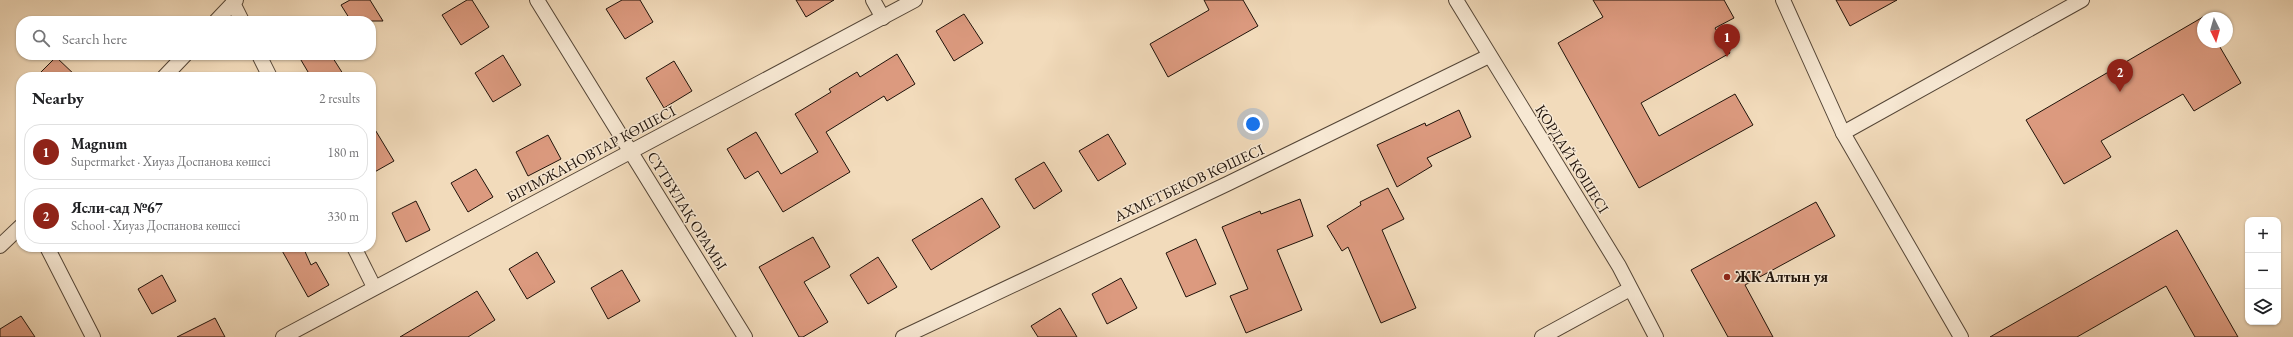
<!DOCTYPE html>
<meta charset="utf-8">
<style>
body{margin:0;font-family:"EB Garamond",serif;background:#f6f6f6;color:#202124}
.controls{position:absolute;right:12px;bottom:12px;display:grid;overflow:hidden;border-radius:8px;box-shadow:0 1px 3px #0004}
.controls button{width:36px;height:36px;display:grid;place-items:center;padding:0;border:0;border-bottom:1px solid #e0e0e0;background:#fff;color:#202124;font:20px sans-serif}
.compass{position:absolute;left:2197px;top:12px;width:36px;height:36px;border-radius:50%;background:#fff;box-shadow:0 1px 3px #0004;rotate:175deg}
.you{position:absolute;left:1253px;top:124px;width:14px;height:14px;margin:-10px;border:3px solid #fff;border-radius:50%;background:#1a73e8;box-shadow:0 0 0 6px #1a73e833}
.badge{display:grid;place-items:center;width:26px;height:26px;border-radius:50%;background:#8f2418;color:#fff;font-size:13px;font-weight:700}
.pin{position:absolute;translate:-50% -33px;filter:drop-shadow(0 1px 2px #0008)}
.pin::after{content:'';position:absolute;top:21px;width:14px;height:12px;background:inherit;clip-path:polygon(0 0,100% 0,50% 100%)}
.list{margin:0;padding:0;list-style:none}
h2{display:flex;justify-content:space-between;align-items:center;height:52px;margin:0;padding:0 16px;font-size:17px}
h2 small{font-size:13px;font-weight:400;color:#757577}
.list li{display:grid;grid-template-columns:26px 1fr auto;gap:12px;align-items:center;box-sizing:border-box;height:56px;margin:0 8px 8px;padding:0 8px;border:1px solid #e0e0e0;border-radius:16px}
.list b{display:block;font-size:15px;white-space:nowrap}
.list p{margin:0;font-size:13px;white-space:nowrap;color:#757577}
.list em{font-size:13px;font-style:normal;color:#757577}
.icon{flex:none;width:22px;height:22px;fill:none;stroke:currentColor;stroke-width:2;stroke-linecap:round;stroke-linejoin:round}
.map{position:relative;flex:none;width:2293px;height:337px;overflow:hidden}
.search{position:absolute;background:#fff;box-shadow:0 1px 3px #0004;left:16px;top:16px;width:360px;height:44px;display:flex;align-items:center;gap:10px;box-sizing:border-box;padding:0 14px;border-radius:16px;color:#757577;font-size:15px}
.panel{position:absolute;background:#fff;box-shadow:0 1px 3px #0004;left:16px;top:72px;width:360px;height:180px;border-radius:16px}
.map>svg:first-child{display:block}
.building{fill:#dc9a7f;stroke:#20130a}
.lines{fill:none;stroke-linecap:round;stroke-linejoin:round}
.street-casing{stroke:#544536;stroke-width:16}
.street{stroke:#f7e8d3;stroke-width:14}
.poi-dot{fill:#8f2418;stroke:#f7e8d3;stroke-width:1.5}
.labels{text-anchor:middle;stroke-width:3;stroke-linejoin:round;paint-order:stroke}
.street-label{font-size:15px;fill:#20130a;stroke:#f7e8d3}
.poi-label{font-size:15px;font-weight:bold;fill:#20130a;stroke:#f7e8d3;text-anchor:start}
</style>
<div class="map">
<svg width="2293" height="337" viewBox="0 0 2293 337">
<rect width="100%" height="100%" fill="#f2dbbb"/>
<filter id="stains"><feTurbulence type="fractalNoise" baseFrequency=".005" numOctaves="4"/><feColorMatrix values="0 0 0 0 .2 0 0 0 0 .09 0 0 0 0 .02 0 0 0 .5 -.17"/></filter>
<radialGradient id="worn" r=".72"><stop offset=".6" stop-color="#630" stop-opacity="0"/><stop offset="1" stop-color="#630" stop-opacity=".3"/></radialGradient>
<g class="building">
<polygon points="350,0 370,0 383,21 351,21 341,5"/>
<polygon points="467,0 472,0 489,27 461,45 442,15"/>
<polygon points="622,0 640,0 653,22 625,39 606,9"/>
<polygon points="796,0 834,0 806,17"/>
<polygon points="1204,0 1243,0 1258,26 1168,77 1150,44 1209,10"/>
<polygon points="1593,0 1724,0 1734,18 1715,28 1730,53 1641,103 1659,136 1735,94 1753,125 1639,188 1558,43 1603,17"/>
<polygon points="1836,0 1897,0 1850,26"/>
<polygon points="964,14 983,43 954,61 936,31"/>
<polygon points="2203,17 2203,42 2217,42 2241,83 2194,111 2183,94 2101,141 2111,157 2064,184 2026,120"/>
<polygon points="897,54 915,84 887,101 884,96 826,132 850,172 783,212 758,171 745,179 727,149 756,132 781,174 818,152 795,114 831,92 829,89 857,72 860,77"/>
<polygon points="298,55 331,55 345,77 311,77"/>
<polygon points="503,55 521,85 493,102 475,73"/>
<polygon points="56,57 77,77 36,77"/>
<polygon points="674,61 692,91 664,108 646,78"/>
<polygon points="1459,110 1471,137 1427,158 1432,166 1397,187 1377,145 1425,123 1426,126"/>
<polygon points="371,123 394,161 371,174"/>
<polygon points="1108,134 1126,164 1098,181 1079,151"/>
<polygon points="548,135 561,159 528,176 516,152"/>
<polygon points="1044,162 1062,191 1034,209 1015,179"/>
<polygon points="476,169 493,197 468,212 451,183"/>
<polygon points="1388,188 1404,219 1382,230 1416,308 1381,323 1348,247 1342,251 1327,226 1361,205 1360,202"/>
<polygon points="982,198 1000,227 931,270 912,240"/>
<polygon points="1300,199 1313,236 1277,250 1302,310 1246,333 1230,296 1248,289 1222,227 1260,211 1261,214"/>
<polygon points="416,201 430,230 406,242 392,213"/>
<polygon points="1816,202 1835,236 1745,285 1773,337 1728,337 1691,270"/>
<polygon points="2177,230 2238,337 2195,337 2166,286 2077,337 1990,337"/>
<polygon points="813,237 830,267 804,282 828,322 803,337 799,337 759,267"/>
<polygon points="1196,239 1216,284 1186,297 1166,253"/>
<polygon points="280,247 303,247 311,265 316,262 329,285 308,297"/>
<polygon points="537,252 555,282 527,299 509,269"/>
<polygon points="878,257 897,287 868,304 850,275"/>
<polygon points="622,270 640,301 608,319 591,288"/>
<polygon points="162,275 176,301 152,314 138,289"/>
<polygon points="1121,278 1137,308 1107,324 1092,294"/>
<polygon points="477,291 495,320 468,337 400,337"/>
<polygon points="1060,308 1077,337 1038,337 1031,326"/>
<polygon points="21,316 35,337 0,337 0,329"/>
<polygon points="215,318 225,337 177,337"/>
</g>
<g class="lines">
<g class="street-casing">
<g id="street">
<polyline points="537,0 745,337"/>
<polyline points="873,0 883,18"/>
<polyline points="1456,0 1619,266 1656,337"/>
<polyline points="1783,0 1843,133 1961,337"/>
<polyline points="233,3 242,21"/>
<polyline points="216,21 236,0"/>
<polyline points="259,55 270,77"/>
<polyline points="164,77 185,55"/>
<polyline points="1843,133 2082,0"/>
<polyline points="0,246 21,226"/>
<polyline points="47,247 93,337"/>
<polyline points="354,247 374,287"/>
<polyline points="283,337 915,0"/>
<polyline points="903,337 1227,184 1489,56"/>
<polyline points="1542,337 1630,289"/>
</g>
</g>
<use href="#street" class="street"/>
</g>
<circle class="poi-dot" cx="1727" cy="277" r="4"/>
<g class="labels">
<g class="street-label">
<text transform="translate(591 154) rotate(-28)" y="5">БІРІМЖАНОВТАР КӨШЕСІ</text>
<text transform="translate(1572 159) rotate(58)" y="5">ҚОРДАЙ КӨШЕСІ</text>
<text transform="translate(1189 183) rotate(-25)" y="5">АХМЕТБЕКОВ КӨШЕСІ</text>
<text transform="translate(687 211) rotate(58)" y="5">CҮТБҰЛАҚ ОРАМЫ</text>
</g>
<g class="poi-label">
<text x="1735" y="282">ЖК Алтын уя</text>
</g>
</g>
<rect width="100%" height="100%" filter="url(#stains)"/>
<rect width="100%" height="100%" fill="url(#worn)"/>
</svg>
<div class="controls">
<button>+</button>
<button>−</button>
<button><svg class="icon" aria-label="layers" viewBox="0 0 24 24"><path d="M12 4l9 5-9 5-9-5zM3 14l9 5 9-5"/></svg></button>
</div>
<svg class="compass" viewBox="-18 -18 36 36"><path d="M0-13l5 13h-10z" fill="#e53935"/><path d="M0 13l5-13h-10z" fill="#757577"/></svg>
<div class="you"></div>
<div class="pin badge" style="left:1727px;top:57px">1</div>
<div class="pin badge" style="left:2120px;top:92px">2</div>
<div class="search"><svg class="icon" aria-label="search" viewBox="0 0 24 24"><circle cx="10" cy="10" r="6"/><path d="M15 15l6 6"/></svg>Search here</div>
<section class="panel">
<h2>Nearby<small>2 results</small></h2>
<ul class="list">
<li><span class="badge">1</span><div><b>Magnum</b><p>Supermarket · Хиуаз Доспанова көшесі</p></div><em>180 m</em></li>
<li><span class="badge">2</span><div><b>Ясли-сад №67</b><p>School · Хиуаз Доспанова көшесі</p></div><em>330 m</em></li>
</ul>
</section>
</div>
